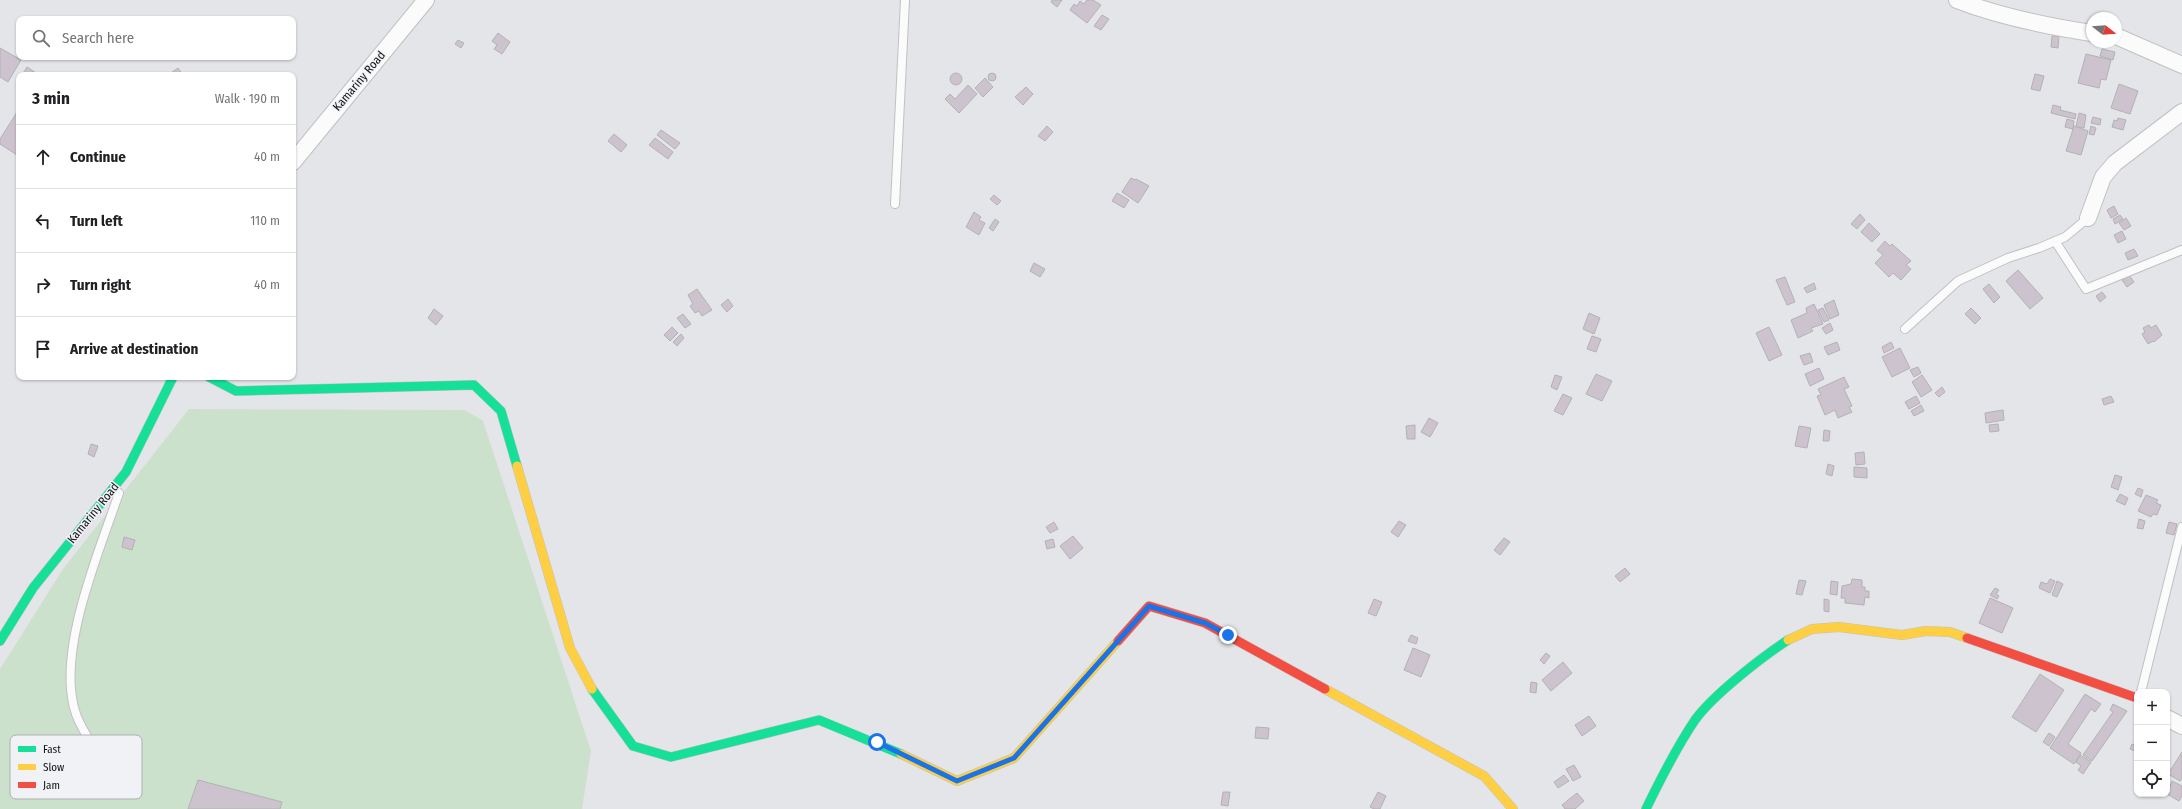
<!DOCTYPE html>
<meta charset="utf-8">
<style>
body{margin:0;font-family:"Fira Sans Condensed",sans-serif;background:#f2f2f2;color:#202124}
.controls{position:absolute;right:12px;bottom:12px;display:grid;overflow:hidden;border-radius:8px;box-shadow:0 1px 3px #0004}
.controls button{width:36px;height:36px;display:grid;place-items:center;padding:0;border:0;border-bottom:1px solid #e0e0e0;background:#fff;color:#202124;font:20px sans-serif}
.compass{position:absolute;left:2086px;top:12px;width:36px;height:36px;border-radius:50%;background:#fff;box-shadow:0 1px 3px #0004;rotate:107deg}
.stop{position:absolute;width:12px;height:12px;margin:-9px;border:3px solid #1a73e8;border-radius:50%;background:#fff}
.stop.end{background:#1a73e8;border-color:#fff;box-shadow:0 1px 4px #0008}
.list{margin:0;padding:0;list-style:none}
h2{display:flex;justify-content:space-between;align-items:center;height:52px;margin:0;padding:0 16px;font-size:17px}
h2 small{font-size:13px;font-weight:400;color:#757577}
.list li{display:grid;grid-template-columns:26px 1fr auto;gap:12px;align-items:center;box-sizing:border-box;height:64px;padding:0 16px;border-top:1px solid #e0e0e0}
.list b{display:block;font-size:15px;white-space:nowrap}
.list em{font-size:13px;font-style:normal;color:#757577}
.icon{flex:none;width:22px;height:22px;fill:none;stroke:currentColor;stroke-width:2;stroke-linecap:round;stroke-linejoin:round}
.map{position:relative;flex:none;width:2182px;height:809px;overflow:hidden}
.search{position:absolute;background:#fff;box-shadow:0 1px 3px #0004;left:16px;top:16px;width:280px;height:44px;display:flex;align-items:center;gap:10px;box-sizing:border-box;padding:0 14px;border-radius:8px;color:#757577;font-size:15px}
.panel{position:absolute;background:#fff;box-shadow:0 1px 3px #0004;left:16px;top:72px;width:280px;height:308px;border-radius:8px}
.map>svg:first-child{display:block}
.green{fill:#cce1cc}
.building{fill:#cdc3ce;stroke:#b2b2b4}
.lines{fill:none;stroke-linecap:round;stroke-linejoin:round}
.lane-casing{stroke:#c0c1c3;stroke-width:10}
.street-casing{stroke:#c0c1c3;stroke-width:18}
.fast-casing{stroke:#c0c1c3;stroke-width:10}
.slow-casing{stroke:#c0c1c3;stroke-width:10}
.jam-casing{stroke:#c0c1c3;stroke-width:10}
.lane{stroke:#fbfbfc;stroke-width:8}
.street{stroke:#fbfbfc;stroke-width:16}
.fast{stroke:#16e098;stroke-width:9}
.slow{stroke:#ffcf43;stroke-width:9}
.jam{stroke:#f24e42;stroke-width:9}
.route{stroke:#1a73e8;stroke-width:5}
.labels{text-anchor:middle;stroke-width:3;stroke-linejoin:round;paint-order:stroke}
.street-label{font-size:12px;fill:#121214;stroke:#f0f2f6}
.key{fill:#f0f2f6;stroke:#adafb2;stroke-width:1}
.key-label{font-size:11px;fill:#121214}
</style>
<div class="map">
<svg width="2182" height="809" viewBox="0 0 2182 809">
<rect width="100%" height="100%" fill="#e4e5e8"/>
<polygon class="green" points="189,409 465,410 483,421 591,751 582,809 0,809 0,669 63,569"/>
<g class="building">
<polygon points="1052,0 1062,0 1057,7 1051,2"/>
<polygon points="1087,0 1093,0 1101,5 1087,23 1070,10 1074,4 1077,6 1080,1 1084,4"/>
<polygon points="1102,15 1109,19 1101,30 1094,26"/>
<polygon points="498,33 510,42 502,54 494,49 497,45 492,41"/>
<polygon points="2052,36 2059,36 2058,48 2051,47"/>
<polygon points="458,40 464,43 461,48 455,44"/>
<polygon points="0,48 21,60 8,82 0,77"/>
<polygon points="2102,49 2115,52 2113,60 2100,56"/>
<polygon points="2086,54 2111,60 2106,80 2101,79 2099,88 2078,83"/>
<polygon points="27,67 39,75 22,75"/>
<polygon points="178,68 183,75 173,75 171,73"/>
<circle cx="956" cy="79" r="6"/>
<circle cx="992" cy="77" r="4"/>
<polygon points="2035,74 2044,76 2040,91 2031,89"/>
<polygon points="985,78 993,87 983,97 975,88"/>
<polygon points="2119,84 2138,91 2130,114 2111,108"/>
<polygon points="968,85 977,94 959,113 945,99 950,94 955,99"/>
<polygon points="1026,87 1033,94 1023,105 1015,97"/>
<polygon points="2053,105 2061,107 2060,110 2076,114 2075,119 2051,113"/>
<polygon points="19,109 19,151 17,155 0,144 0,139"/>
<polygon points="2079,113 2086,115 2084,128 2076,127"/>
<polygon points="2093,117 2101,119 2100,125 2091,123"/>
<polygon points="2118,118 2126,120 2123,130 2112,127 2114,120 2117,121"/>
<polygon points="2067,119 2074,121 2073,129 2065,127"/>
<polygon points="1047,126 1053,132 1045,141 1038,136"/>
<polygon points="2074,126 2088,131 2081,155 2066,151"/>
<polygon points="2091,126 2096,128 2094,135 2089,134"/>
<polygon points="661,130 680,143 675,149 657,135"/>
<polygon points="614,134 627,145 621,152 608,141"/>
<polygon points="655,138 673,152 668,159 649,145"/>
<polygon points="1131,178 1135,180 1136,179 1149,186 1138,203 1122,192"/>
<polygon points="1117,193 1129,200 1124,208 1112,201"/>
<polygon points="994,195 1001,201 997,205 990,199"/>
<polygon points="2114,206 2118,214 2111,218 2107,210"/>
<polygon points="974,212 981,217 979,220 985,223 979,235 966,227"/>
<polygon points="1860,214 1865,220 1857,229 1851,224"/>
<polygon points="2120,215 2123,219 2115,224 2113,219"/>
<polygon points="2126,218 2131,226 2124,230 2119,223"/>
<polygon points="995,219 999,222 993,231 989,228"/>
<polygon points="1869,223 1880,234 1872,242 1861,232"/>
<polygon points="2122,231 2126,239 2118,243 2114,235"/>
<polygon points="1885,241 1890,246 1892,244 1911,261 1906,265 1911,269 1901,280 1893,273 1889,277 1875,263 1883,255 1877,250"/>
<polygon points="2134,249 2138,256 2128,260 2125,253"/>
<polygon points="1034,263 1045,269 1040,277 1030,271"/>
<polygon points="2018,270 2043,298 2030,309 2006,281"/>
<polygon points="2129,275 2134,282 2127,287 2122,280"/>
<polygon points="1785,277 1795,302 1787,305 1776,280"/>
<polygon points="1814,283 1816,289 1807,293 1804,288"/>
<polygon points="1989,284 2000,297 1994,303 1983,289"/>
<polygon points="697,289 712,310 702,316 699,311 695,313 690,306 693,304 688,295"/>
<polygon points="2102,292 2106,297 2100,302 2096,296"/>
<polygon points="728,299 733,306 727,312 721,305"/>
<polygon points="1834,300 1839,315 1830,319 1824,305"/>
<polygon points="1814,304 1823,324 1811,328 1813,331 1798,338 1791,320 1807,313 1806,308"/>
<polygon points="1823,308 1829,320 1824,322 1818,310"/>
<polygon points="1971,308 1981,318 1975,324 1965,314"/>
<polygon points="434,309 443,316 436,325 428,318"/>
<polygon points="1589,313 1600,318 1594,334 1583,329"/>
<polygon points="683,314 691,324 685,328 677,318"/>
<polygon points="1830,323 1833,330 1826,334 1822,328"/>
<polygon points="2149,325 2151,328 2156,325 2162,335 2154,342 2153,341 2148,344 2142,334 2145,332 2143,328"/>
<polygon points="672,327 678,333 670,341 664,335"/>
<polygon points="1769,327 1782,355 1769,361 1756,333"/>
<polygon points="681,334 684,338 677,346 673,342"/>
<polygon points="1592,336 1601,339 1596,352 1587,349"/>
<polygon points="1837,342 1840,350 1828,355 1824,347"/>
<polygon points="1891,342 1894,348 1884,353 1882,347"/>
<polygon points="1900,348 1910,368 1892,377 1882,357"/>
<polygon points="1810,353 1813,362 1804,365 1800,356"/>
<polygon points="1918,367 1921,373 1914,377 1910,370"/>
<polygon points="1819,368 1824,379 1810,386 1805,374"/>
<polygon points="1596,374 1612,381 1602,401 1586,394"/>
<polygon points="1555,375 1562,377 1557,390 1551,387"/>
<polygon points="1922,375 1932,390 1921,397 1912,382"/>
<polygon points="1844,377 1849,387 1844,389 1852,406 1849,407 1852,412 1838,418 1835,410 1825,415 1817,396 1821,395 1818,389"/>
<polygon points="1942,387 1945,392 1939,397 1935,393"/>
<polygon points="1563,394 1572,398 1563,415 1554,411"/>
<polygon points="1916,396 1920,403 1909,409 1905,402"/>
<polygon points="2111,396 2114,402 2104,405 2102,399"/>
<polygon points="1921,405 1924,411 1914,416 1911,411"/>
<polygon points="2003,410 2004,420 1986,423 1985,413"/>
<polygon points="1429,418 1438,423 1430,437 1421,432"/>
<polygon points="1998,424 1999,431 1990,432 1989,425"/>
<polygon points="1415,425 1415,439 1407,439 1406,426"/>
<polygon points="1799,426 1811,428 1807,448 1795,446"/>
<polygon points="1824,430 1830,431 1829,441 1823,441"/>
<polygon points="91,444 98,446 94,457 88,454"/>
<polygon points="1864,452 1865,464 1856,465 1855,453"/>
<polygon points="1828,464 1834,466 1832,476 1826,474"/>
<polygon points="1854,467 1867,468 1867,478 1854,477"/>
<polygon points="2115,475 2122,477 2118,490 2111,487"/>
<polygon points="2138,488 2143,490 2141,497 2135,494"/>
<polygon points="2120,494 2128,498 2125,505 2116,501"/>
<polygon points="2146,495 2158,500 2156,503 2161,505 2157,515 2153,514 2151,517 2138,511"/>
<polygon points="2139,519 2145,521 2143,529 2137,528"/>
<polygon points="1399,521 1406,525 1398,537 1391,532"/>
<polygon points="1054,522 1058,529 1050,533 1046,527"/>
<polygon points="2169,522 2177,524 2174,535 2166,533"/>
<polygon points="1073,536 1083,548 1070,559 1060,546"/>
<polygon points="124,537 135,540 132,550 122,547"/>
<polygon points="1504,538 1510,542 1500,555 1494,550"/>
<polygon points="1053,539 1055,547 1047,549 1045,541"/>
<polygon points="1625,568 1630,574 1620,582 1615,576"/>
<polygon points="1852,579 1862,580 1862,587 1865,587 1865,591 1869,591 1869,598 1865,597 1864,605 1845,603 1845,598 1841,598 1842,586 1851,584"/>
<polygon points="2050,579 2055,581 2050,593 2039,588 2041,582 2047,584"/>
<polygon points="1799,580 1806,581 1802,595 1796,594"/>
<polygon points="1831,581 1838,582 1837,595 1830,594"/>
<polygon points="2057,581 2063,584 2057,597 2052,595"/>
<polygon points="1995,588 1999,590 1996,594 1999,596 1997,599 1990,595"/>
<polygon points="1990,598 2013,608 2002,633 1979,623"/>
<polygon points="1374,599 1382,602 1376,616 1368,613"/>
<polygon points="1824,599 1829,600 1829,612 1824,611"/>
<polygon points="1411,635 1418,638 1416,644 1408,641"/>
<polygon points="1413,648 1430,655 1421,677 1404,670"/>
<polygon points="1546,653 1550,656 1544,664 1540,660"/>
<polygon points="1563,662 1572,673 1551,691 1542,680"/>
<polygon points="2040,674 2064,690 2036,732 2012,717"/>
<polygon points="1531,682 1537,683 1536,693 1530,692"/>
<polygon points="2085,694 2101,704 2095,712 2091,709 2068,744 2081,753 2074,764 2050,748"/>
<polygon points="2113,704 2127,711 2092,761 2083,755 2113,712 2110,710"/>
<polygon points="1589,716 1596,726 1582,736 1575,725"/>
<polygon points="1256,727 1269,728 1268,739 1255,738"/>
<polygon points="2049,733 2055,737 2049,746 2043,742"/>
<polygon points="2132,744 2137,746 2137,752 2130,749"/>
<polygon points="2182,752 2182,778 2180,781 2168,774"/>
<polygon points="2080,755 2091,762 2083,774 2078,770 2081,766 2076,762"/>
<polygon points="1574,765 1581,777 1573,781 1566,769"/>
<polygon points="1564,775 1569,781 1558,788 1554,782"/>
<polygon points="198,780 282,802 280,809 188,809"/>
<polygon points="2172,781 2182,786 2182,796 2179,801 2167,794"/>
<polygon points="1223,792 1230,792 1228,806 1221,805"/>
<polygon points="1378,792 1386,796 1380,809 1374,809 1370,807"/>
<polygon points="1577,793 1584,801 1575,809 1565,809 1562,805"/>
</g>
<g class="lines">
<g class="lane-casing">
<g id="lane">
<polyline points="895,204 905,0"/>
<polyline points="2055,241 2086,289 2182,250"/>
<polyline points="1905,329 1958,281 2008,258 2039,248 2065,237 2088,218"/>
<polyline points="2141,692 2182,527"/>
<path d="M101 759C93 745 81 729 76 714 55 654 99 552 119 493"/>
</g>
</g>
<g class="street-casing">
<g id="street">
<path d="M1957 0C2001 17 2046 26 2092 33"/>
<polyline points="2116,36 2182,65"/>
<polyline points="293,162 426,0"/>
<polyline points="2088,218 2103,177 2115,163 2182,112"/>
<polyline points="2167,718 2182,726"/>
</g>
</g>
<g class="fast-casing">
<g id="fast">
<polyline points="209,377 236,391 474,385 501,411 517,466"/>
<polyline points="0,641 33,588 126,472 173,377"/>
<polyline points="592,689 633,746 671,757 819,720 901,754"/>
<path d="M1646 809C1661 778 1676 748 1695 720 1713 695 1762 657 1788 640"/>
</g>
</g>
<g class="slow-casing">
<g id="slow">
<polyline points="517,466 570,648 592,689"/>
<polyline points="1788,640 1812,629 1839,627 1902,635 1926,631 1950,632 1967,638"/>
<polyline points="1325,689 1484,776 1513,809"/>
<polyline points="901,754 957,781 1014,758 1118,641"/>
</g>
</g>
<g class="jam-casing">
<g id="jam">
<polyline points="1967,638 2137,698"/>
<polyline points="1118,641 1149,606 1205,623 1325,689"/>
</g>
</g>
<use href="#lane" class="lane"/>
<use href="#street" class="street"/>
<use href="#fast" class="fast"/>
<use href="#slow" class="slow"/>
<use href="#jam" class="jam"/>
</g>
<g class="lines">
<polyline class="route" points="877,742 957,781 1014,758 1149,606 1205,623 1228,635"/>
</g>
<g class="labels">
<g class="street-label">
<text transform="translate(359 81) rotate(-50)" y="4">Kamariny Road</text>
<text transform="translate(93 513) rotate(-51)" y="4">Kamariny Road</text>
</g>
</g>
<rect x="10" y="735" width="132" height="64" rx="6" class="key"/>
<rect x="18" y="746" width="18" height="6" fill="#16e098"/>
<rect x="18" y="764" width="18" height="6" fill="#ffcf43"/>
<rect x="18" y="782" width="18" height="6" fill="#f24e42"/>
<g class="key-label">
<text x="43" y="753">Fast</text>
<text x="43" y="771">Slow</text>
<text x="43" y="789">Jam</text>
</g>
</svg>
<div class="controls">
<button>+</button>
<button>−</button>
<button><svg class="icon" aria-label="locate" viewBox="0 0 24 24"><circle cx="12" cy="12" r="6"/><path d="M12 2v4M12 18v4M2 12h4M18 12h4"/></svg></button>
</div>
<svg class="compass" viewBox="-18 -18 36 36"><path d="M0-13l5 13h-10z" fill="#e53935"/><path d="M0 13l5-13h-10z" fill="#757577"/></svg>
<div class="stop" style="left:877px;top:742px"></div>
<div class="stop end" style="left:1228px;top:635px"></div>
<div class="search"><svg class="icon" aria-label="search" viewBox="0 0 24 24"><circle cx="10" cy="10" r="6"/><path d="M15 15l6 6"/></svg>Search here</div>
<section class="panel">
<h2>3 min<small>Walk · 190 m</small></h2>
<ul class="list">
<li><svg class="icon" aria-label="ahead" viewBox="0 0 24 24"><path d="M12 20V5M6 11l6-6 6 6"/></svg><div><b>Continue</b></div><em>40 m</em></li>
<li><svg class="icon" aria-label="left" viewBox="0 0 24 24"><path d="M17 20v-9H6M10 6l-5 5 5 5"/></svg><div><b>Turn left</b></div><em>110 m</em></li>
<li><svg class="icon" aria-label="right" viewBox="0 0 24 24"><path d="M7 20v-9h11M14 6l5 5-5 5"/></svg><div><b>Turn right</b></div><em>40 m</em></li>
<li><svg class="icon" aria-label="arrive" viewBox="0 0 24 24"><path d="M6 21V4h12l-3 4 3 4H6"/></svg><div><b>Arrive at destination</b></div></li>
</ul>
</section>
</div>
